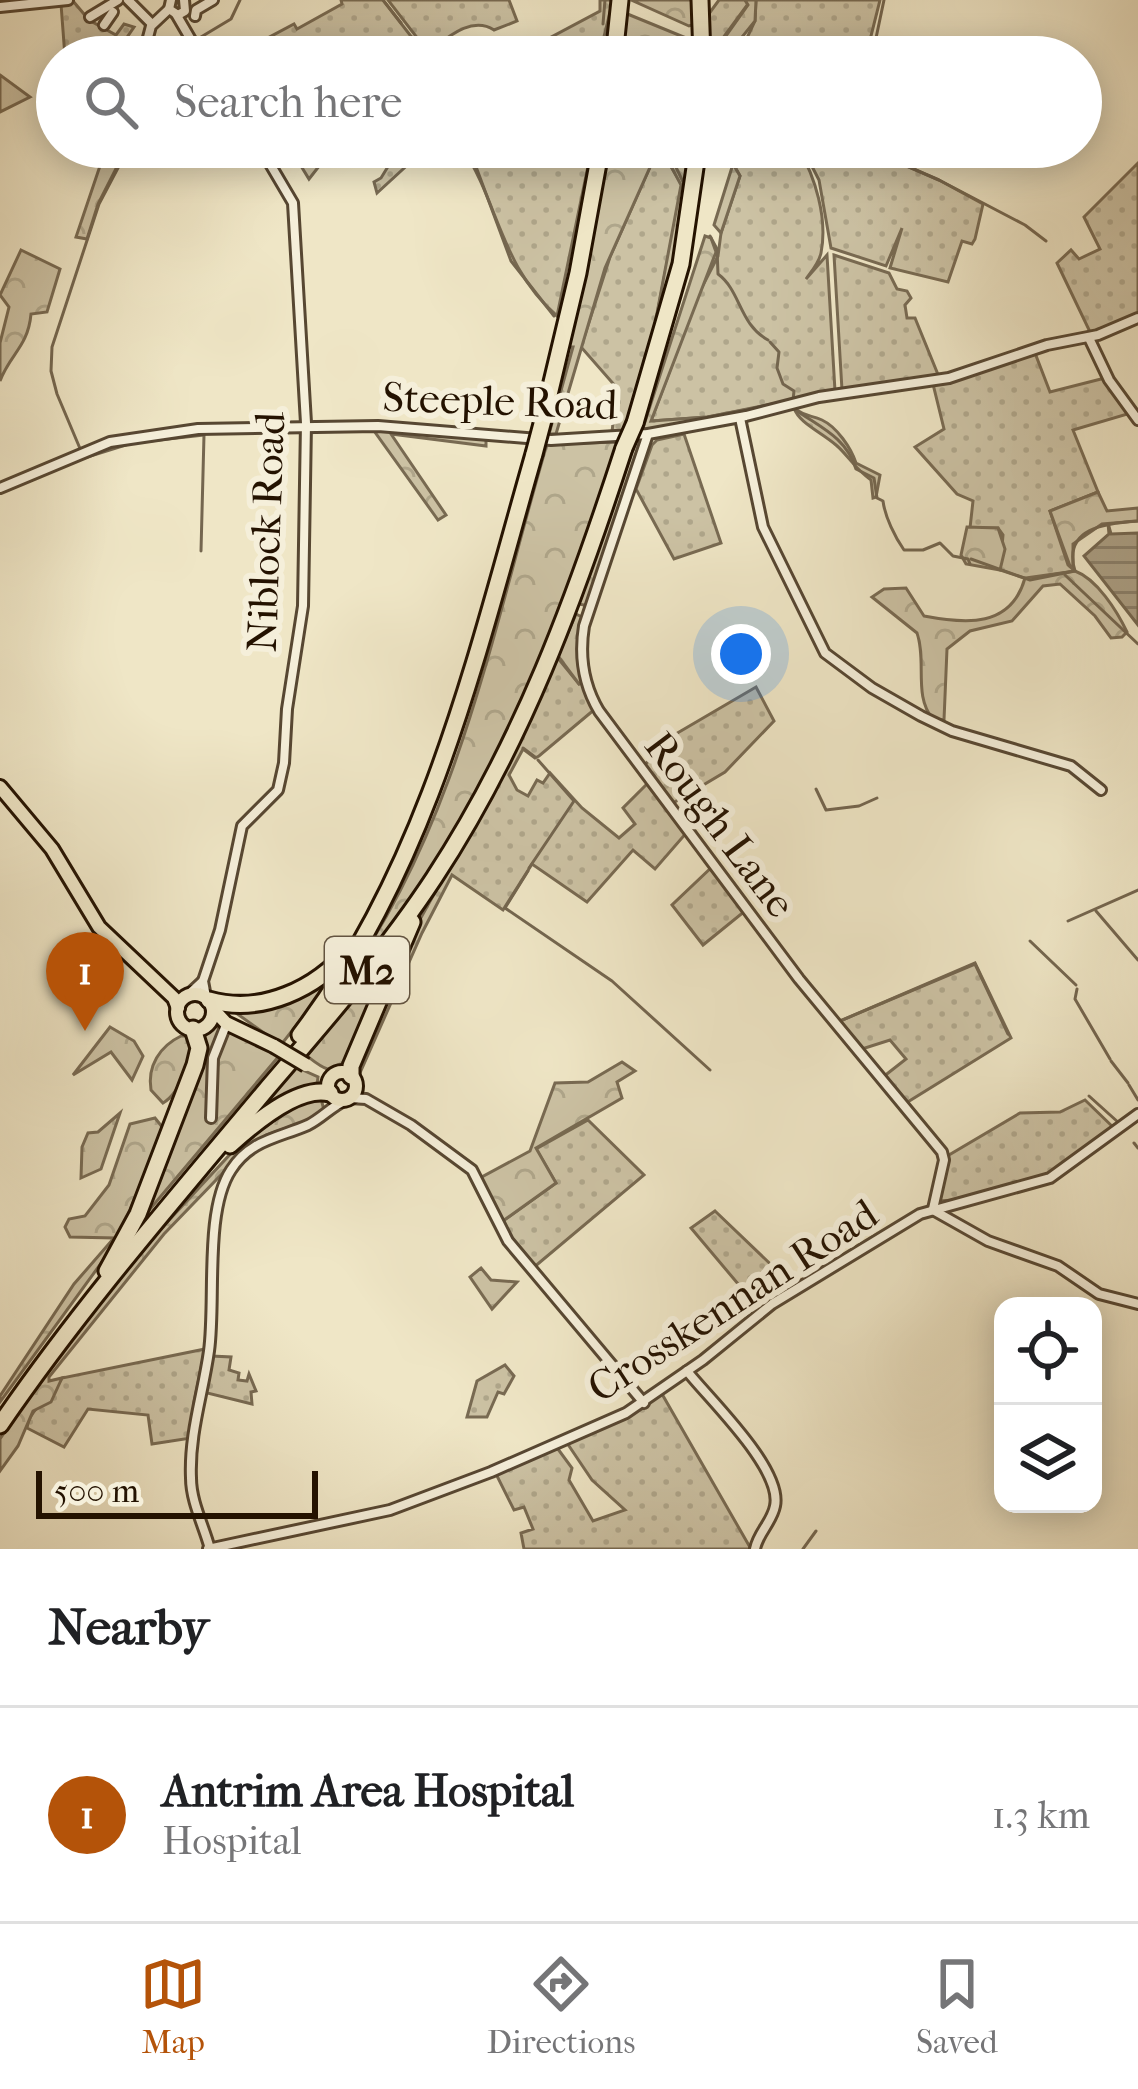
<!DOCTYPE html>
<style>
body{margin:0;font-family:"IM FELL French Canon",serif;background:#f2f2f2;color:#202124}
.controls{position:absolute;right:36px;bottom:36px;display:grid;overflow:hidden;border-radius:24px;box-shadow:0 6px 30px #0003}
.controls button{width:108px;height:108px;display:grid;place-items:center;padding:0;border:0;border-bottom:3px solid #e0e0e0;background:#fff;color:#202124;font:60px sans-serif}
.scale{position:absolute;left:36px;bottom:30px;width:282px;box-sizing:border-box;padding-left:12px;border:6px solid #241200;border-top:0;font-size:33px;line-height:42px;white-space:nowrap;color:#241200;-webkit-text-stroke:9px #f5efda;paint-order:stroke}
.you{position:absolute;left:741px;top:654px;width:42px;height:42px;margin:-30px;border:9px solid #fff;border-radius:50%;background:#1a73e8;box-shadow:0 0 0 18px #1a73e833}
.badge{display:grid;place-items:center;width:78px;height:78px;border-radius:50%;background:#b45309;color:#fff;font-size:39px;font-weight:700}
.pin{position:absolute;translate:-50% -99px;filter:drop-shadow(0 3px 6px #0008)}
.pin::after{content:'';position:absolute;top:63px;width:42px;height:36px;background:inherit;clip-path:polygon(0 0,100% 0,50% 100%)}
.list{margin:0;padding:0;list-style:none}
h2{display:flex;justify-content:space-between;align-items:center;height:156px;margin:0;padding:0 48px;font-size:51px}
h2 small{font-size:39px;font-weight:400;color:#757577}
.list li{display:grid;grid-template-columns:78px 1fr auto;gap:36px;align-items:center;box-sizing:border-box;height:216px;padding:0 48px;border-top:3px solid #e0e0e0}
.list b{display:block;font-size:45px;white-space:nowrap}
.list p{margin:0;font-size:39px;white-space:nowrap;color:#757577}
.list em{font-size:39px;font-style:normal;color:#757577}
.icon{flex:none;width:66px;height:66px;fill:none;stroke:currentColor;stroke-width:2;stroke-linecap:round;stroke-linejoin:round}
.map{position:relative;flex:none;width:1138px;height:1549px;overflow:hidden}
.search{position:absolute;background:#fff;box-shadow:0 6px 30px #0003;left:36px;right:36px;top:36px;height:132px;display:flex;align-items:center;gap:30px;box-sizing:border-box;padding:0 42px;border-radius:66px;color:#757577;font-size:45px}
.sheet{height:372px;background:#fff}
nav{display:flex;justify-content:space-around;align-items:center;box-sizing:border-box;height:168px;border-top:3px solid #e0e0e0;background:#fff;font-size:33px;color:#757577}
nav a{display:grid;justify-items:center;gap:6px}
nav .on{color:#b45309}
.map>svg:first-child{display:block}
.grass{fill:url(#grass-dots);stroke:#786a52;stroke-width:3}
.forest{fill:url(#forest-crowns);stroke:#786a52;stroke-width:3}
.water{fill:url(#water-rules);stroke:#74664f;stroke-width:3}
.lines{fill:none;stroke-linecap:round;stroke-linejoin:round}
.stream{stroke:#74664f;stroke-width:3}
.minor-casing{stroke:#574732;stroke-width:14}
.major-casing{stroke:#241200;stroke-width:18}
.highway-casing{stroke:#241200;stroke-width:21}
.minor{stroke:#f5efda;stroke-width:8}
.major{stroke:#efe6c6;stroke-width:12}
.highway{stroke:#efe6c6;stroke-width:15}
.major-bridge-casing{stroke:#241200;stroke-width:18;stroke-linecap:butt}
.highway-bridge-casing{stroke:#241200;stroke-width:21;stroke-linecap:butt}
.major-bridge{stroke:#efe6c6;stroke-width:12}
.highway-bridge{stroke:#efe6c6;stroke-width:15}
.labels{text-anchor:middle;stroke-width:12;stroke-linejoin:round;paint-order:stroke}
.shield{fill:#f5efda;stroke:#635441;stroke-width:3}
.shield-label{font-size:39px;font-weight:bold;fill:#241200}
.street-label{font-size:42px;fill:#241200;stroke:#f5efda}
</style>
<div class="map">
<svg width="1138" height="1549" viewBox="0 0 1138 1549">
<defs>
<pattern id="grass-dots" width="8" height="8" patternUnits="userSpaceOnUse" patternTransform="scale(3)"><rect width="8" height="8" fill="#ccc2a4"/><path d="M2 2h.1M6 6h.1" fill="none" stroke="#afa68b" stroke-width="1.8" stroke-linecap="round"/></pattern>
<pattern id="forest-crowns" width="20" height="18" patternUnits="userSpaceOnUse" patternTransform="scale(3)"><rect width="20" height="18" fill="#ccc2a4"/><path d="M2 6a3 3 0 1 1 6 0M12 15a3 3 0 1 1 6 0" fill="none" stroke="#afa68b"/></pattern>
<pattern id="water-rules" width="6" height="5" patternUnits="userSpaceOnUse" patternTransform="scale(3)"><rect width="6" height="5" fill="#aa9e83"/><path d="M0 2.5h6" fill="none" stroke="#8a7f69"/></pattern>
</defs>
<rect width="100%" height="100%" fill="#efe6c6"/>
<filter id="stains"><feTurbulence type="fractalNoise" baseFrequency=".00167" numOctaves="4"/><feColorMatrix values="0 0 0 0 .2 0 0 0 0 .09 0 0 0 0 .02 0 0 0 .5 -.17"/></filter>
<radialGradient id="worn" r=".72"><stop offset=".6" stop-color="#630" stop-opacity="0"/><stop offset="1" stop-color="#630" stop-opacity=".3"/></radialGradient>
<g class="grass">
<polygon points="341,0 383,0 427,57 232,57 294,24 297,29 342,4"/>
<path d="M388 0H509L517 21 494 30C471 15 446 39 428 52Z"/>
<polygon points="600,0 613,0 599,57 530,57 527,50 600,11"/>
<polygon points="719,0 745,0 748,4 709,57 708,15"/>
<polygon points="756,0 880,0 871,36 860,57 738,57 755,21"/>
<polygon points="73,1 89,20 116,35 124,24 134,27 119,49 130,56 65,57 61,4"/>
<polygon points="263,147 334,147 309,179 290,148 272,158"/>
<polygon points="400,147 427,147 377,193 374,182 381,178"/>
<path d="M462 147H592L557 316C501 267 499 204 462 147Z"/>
<polygon points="659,147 682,185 655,325 624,431 612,432 617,388 581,347 610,257"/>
<path d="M716 147H732L730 155 798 147C815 177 828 218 821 253 819 263 811 272 806 279L827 255 835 391 708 417 651 421 699 293 718 256 721 233 740 176 729 156 716 152Z"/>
<polygon points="802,147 863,147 939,180 983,204 975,239 972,244 962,241 948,282 890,268 902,228 886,266 831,248 819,180"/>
<polygon points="1138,163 1138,316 1104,331 1102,328 1090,332 1057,263 1071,250 1079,259 1100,249 1084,217"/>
<polygon points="834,255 889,273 897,289 907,291 911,298 905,305 907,318 915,318 939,377 842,390"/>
<polygon points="1035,353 1050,392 1105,378 1131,413 1073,430 1098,492 1050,511 1068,565 1075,571 1027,579 1000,570 1003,535 998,528 970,528 973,501 957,494 915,447 944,429 933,384"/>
<path d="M794 408C805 417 811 415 822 420 837 427 851 448 856 463L880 475 876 497 873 498 871 480C854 468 848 455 836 445 821 432 799 423 794 408Z"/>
<polygon points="684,434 721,543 674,559 636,489 652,445 657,440"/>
<polygon points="557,657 579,684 582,683 595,709 539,756 535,758 523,749 509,775 517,790 528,796 537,780 543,783 550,773 582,808 619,838 635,824 623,808 650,781 688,831 655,869 633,850 587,902 532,864 503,910 452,875 422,933 359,1075 356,1071 413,932 520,739"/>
<polygon points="756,687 774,721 725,772 673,803 644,765 650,760 645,752"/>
<polygon points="713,866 745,911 703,945 672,905"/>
<polygon points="975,963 1011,1038 906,1103 883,1077 906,1059 890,1040 862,1049 840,1021"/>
<polygon points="1085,1100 1114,1128 1054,1174 956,1200 936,1201 949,1155 1020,1113 1060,1112"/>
<polygon points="588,1120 644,1175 533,1268 500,1223 556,1183 536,1149"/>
<polygon points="715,1211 785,1278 774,1287 782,1295 760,1310 691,1228"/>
<path d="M205 1349 194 1402 191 1438 152 1444 148 1415 88 1409 64 1447 27 1428C29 1409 52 1396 62 1378Z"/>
<polygon points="211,1356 231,1357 229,1370 239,1373 238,1380 247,1381 249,1374 256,1391 251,1392 252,1404 203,1392"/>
<polygon points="505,1365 514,1376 504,1394 498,1392 487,1417 467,1417 477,1381"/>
<polygon points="662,1394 751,1549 524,1549 521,1533 533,1529 524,1507 514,1510 496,1474 555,1445 572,1468 569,1480 593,1521 625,1510 592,1480 565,1440 631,1413"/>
</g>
<g class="forest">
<polygon points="631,0 695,0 698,23 689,26"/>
<polygon points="745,0 756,0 755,21 726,57 711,57 748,5"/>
<polygon points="625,13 696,42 687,57 620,57"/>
<polygon points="0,75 30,97 0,112"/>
<polygon points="91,147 127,147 98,204 87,239 76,237 101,163"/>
<polygon points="607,147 659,147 605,268 556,434 549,434 573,347 567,347"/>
<polygon points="661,147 693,147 682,233 624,431 655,324 681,185"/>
<polygon points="733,164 740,176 721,233 714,225"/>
<polygon points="705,236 711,238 716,252 651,421 707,417 787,402 682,428 642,431"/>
<path d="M21 250 60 269 47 312 31 314C28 347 10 354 0 381V343L9 307 0 295Z"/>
<polygon points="372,428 486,439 486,446 391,434 446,515 438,520"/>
<polygon points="637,438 645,440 588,606 579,604"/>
<path d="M620 442 573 591 491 776 451 844 348 988 343 984C458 827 493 627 547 444Z"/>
<polygon points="1098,492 1107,511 1138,508 1138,521 1102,524 1073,544 1073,566 1070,566 1050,511"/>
<polygon points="967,527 998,528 1005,549 1000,570 966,564 961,555"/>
<path d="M1075 571C1097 579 1117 611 1127 632L1122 637 1111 638 1095 616 1060 584 1043 586 1012 621 970 631 947 649 944 720 933 719C913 696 927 661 917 633L872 597 884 589 906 588 924 616C966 624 1011 628 1025 578Z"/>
<polygon points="576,614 584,618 579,651 582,683 579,684 558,656"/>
<path d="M398 943 347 1064C332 1077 320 1066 307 1056Z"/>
<polygon points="332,979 281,1045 236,1013 299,999"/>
<polygon points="215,1026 250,1038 279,1056 140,1221 201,1034"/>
<polygon points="110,1027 134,1041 143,1056 132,1080 111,1052 73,1075"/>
<path d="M181 1036H188C195 1055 180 1093 163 1103L151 1090C147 1066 160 1046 181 1036Z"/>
<polygon points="622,1062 635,1071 617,1082 622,1098 536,1148 556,1183 500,1223 480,1178 530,1151 555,1083 588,1082"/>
<polygon points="296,1067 318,1077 317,1085 258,1113"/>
<polygon points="320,1095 324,1110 315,1118 266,1135 246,1149 164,1234 49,1377 49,1381 62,1378 51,1402 33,1411 18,1446 0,1471 0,1439 59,1352 145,1246 236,1148 293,1107"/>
<polygon points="120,1113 101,1169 81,1178 82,1147 88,1133 98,1132"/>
<polygon points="155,1118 163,1128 118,1240 0,1402 0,1396 74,1284 114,1238 70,1237 65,1227 69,1219 85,1216 109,1185 130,1124"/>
<polygon points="481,1268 491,1280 517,1282 492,1309 470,1277"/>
</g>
<polygon class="water" points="1108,523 1111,534 1138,533 1138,625 1084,556 1109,534"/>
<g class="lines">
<g class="stream">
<polyline points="383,0 401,23"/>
<polyline points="603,24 605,0"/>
<polyline points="412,37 427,57"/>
<polyline points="196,40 231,19 240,0"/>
<polyline points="189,45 196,55"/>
<polyline points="629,46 633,57"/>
<polyline points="866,57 876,38 884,0"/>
<polyline points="129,147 99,204 52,347 51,371 57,394 84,458 132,443 204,435 201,551"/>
<polyline points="462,147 475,164 511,261 554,316"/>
<polyline points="673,147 672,159 685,186"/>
<polyline points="863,147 939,180 1025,225 1046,241"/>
<polyline points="295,198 300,241"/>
<path d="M710 236 717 249 718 274C741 291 739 324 768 340"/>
<polyline points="300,245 302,284"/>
<polyline points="770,342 779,352 777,368 783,384 794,391 793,400"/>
<path d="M793 408C817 426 846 436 856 469L874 478 877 498 883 501C885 517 895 537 904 550H923L940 543 953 556 968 559 970 564"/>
<path d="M971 559 1030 580 1075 571C1062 528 1106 523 1138 521"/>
<polyline points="1065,575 1138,644"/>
<polyline points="523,748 535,757"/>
<polyline points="816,789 826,810 859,806 877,798"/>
<polyline points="529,868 574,801 538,760"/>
<polyline points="528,871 505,908 612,981 710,1070"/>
<polyline points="1096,911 1138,960"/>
<polyline points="1068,921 1138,890"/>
<polyline points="1030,941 1076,985"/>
<polyline points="1077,989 1075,999 1110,1059"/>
<polyline points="840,1021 975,964 1008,1034"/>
<polyline points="1111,1061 1128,1083"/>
<polyline points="1129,1085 1138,1100"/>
<polyline points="1089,1096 1119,1123"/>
<polyline points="1134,1143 1138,1148"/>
<polyline points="803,1549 816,1531"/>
</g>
<g class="minor-casing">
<g id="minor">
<polyline points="128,0 152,24"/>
<polyline points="171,0 169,9 178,15 185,11 184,0"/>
<polyline points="0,7 68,0"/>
<polyline points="176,14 201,57"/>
<polyline points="195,16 196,10 213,0"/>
<polyline points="90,17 118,0"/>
<polyline points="104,25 113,12"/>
<polyline points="133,57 146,45 151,26 169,9"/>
<polyline points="1089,338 1109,380 1138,420"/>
<polyline points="740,418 763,527 825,653 872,688 921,716 952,731 1071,766 1101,790"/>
<path d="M648 434 584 626C579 657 583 684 599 711L799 979 942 1152 944 1160 933 1209"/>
<polyline points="0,488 110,442 198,429 378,426 551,440 648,434 746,416 819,397 949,378 1047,345 1098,335 1138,318"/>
<polyline points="188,995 202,982"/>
<polyline points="206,997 203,981 220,930 242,826 278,790 284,763 287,709 303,606 306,423 293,203 260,147"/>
<polyline points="350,1098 366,1099 411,1125 472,1170 508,1241 644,1403"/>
<polyline points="211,1118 213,1058 226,1025"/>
<polyline points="933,1210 988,1241 1058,1266 1099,1294 1138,1304"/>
<path d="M687 1371C709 1399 783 1469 775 1506 772 1522 758 1533 755 1549"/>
<polyline points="208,1549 390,1510 491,1472 626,1413 703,1360 772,1304 920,1214 1050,1178 1138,1114"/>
<path d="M210 1549C204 1526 191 1502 191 1478 189 1434 203 1394 209 1351 216 1301 204 1211 231 1170 250 1140 278 1138 308 1125 322 1118 332 1106 346 1100"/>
</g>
</g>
<g class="major-casing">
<g id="major">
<polyline points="0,787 52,849 99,927 174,998 178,1008"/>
<circle cx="195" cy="1012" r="18"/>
<polyline points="213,1009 226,1023 274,1046"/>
<circle cx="342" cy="1086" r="14"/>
</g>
</g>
<g class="highway-casing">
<g id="highway">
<polyline points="700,0 702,57"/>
<polyline points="614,57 620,0"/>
<polyline points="543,420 578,273 601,147"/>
<polyline points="635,423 681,264 698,147"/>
<path d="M209 1000C262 1015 316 989 350 949"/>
<path d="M300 1035C430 864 476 656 534 454"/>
<polyline points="351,1076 351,1066 412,922"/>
<path d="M230 1145C252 1125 298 1085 330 1093"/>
<polyline points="107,1271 138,1214 195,1065 199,1048 193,1029"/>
<path d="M0 1425C80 1308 174 1200 265 1091 324 1022 384 954 434 878 522 744 575 599 624 448"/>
</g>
</g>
<use href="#minor" class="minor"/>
<use href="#major" class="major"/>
<use href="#highway" class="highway"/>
<g class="major-bridge-casing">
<polyline id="major-bridge" points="274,1046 306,1065"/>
</g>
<g class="highway-bridge-casing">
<g id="highway-bridge">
<polyline points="624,448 635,423"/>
<polyline points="534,454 543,420"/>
</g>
</g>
<use href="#major-bridge" class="major-bridge"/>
<use href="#highway-bridge" class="highway-bridge"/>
</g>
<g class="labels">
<rect class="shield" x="325" y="937" width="84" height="66" rx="9"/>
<g class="shield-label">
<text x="367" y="984">M2</text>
</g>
<g class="street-label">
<text transform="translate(500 400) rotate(2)" y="15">Steeple Road</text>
<text transform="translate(265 532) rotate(-88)" y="15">Niblock Road</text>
<text transform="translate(721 824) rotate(53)" y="15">Rough Lane</text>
<text transform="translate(732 1300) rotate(-33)" y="15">Crosskennan Road</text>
</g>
</g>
<rect width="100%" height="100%" filter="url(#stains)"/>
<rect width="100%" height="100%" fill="url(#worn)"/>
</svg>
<div class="controls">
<button><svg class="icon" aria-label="locate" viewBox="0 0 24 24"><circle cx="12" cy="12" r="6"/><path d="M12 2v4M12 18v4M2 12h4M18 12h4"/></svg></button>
<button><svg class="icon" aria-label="layers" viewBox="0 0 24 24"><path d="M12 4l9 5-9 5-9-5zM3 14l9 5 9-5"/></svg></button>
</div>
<div class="scale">500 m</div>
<div class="you"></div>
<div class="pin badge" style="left:85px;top:1031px">1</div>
<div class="search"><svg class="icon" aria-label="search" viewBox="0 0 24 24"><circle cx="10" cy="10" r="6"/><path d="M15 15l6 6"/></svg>Search here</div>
</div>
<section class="sheet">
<h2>Nearby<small></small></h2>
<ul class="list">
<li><span class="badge">1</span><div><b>Antrim Area Hospital</b><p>Hospital</p></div><em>1.3 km</em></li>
</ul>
</section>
<nav>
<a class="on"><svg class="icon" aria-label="map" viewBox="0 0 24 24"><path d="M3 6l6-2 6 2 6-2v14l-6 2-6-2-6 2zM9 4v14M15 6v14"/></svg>Map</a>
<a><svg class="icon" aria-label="directions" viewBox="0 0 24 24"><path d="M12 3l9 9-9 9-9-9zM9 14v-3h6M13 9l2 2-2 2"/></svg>Directions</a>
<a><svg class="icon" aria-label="saved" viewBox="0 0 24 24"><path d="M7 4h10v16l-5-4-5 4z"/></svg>Saved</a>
</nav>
